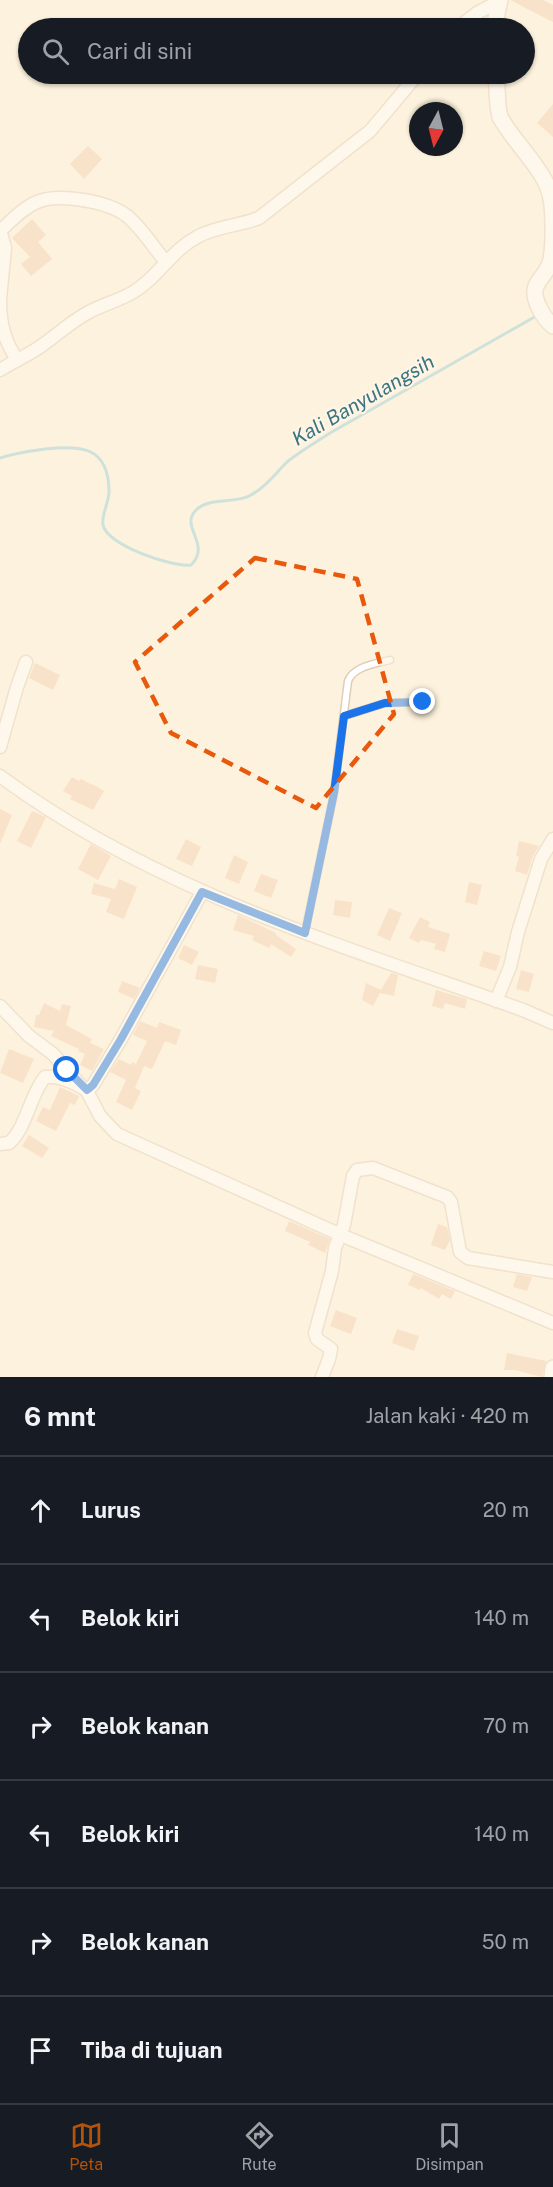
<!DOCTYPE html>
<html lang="id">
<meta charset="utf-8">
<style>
body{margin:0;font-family:"Public Sans",sans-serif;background:#20242c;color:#f1f3f6}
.compass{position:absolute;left:409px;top:102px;width:54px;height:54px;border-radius:50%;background:#171b24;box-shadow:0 2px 4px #0004;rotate:187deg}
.stop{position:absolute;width:18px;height:18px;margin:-14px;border:4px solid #1a73e8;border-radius:50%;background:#fff}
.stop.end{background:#1a73e8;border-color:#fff;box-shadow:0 2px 6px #0008}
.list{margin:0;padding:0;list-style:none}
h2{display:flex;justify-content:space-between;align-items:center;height:78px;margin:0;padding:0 24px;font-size:26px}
h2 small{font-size:20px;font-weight:400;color:#9ea1a6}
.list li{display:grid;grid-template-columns:39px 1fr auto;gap:18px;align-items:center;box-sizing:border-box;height:108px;padding:0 24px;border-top:2px solid #363941}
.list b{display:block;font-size:22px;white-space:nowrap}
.list em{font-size:20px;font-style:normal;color:#9ea1a6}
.icon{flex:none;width:33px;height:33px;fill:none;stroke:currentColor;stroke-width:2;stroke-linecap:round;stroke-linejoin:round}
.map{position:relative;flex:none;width:553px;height:1377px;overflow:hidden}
.search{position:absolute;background:#171b24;box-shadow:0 2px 4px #0004;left:18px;right:18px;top:18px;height:66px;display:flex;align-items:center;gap:15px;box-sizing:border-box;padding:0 21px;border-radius:33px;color:#9ea1a6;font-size:22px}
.sheet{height:726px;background:#171b24}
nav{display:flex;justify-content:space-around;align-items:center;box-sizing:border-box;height:84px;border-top:2px solid #363941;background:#171b24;font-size:16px;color:#9ea1a6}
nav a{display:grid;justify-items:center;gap:3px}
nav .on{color:#b45309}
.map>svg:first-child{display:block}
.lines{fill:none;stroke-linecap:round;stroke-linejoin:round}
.stream{stroke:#98cdd9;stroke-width:3}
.building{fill:#f4cfb4}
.service-casing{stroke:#e1ceba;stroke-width:9}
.minor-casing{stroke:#e1ceba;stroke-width:15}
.tertiary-casing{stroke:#e1ceba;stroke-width:18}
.service{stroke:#fff;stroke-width:6}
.minor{stroke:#fff;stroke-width:12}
.tertiary{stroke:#fff;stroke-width:15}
.route{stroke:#1a73e8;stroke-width:8}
.marked{fill:none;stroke:#e8590c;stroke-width:4.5;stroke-dasharray:12 8;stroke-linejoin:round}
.labels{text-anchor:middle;stroke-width:4.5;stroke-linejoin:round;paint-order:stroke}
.water-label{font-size:20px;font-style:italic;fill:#3b7482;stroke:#fff5e5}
</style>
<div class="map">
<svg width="553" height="1377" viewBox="0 0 553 1377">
<rect width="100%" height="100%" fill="#fdf2dd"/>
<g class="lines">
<path class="stream" d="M0 458C15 453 30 451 45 449 80 445 108 446 109 490 110 501 101 514 103 525 107 545 173 568 191 565 212 544 179 527 196 510 209 497 233 504 249 496 265 488 275 474 287 462 300 451 315 443 330 433L538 315"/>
</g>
<g class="building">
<polygon points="510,0 543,0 553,5 553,22"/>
<polygon points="553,104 553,137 537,123"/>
<polygon points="88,146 102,159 84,179 70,164"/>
<polygon points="32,219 46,235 38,242 52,259 31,276 21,264 30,257 12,238"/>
<polygon points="35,663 60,675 53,690 29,678"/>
<polygon points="72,777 79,781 81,779 92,785 92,784 104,791 93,810 70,799 72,796 63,791"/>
<polygon points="0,809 12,815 0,844"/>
<polygon points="32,811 46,817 31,848 17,841"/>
<polygon points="186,839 201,847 192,866 176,859"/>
<polygon points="519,841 539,846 533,856 527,875 515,871 519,857 516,856"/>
<polygon points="91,844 111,856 98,880 78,869"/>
<polygon points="234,855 248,862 239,884 225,878"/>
<polygon points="261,874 278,880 271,898 254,891"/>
<polygon points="119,879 137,887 124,919 106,912 111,899 91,894 94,883 115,889"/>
<polygon points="469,882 482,885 477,905 465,902"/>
<polygon points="335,900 352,902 350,918 333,915"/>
<polygon points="389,908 402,913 390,941 377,935"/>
<polygon points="238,915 276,933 275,934 296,949 291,957 271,944 269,948 252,940 254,936 233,930"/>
<polygon points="420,917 430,922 428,927 450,934 445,952 434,949 436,944 421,940 419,943 409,938"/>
<polygon points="184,945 199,952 192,965 178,958"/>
<polygon points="484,951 501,956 496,971 479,966"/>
<polygon points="198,965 218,969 215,983 195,979"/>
<polygon points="521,970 534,974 529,992 516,989"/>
<polygon points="391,973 398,975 394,996 380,993 373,1006 362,1000 366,983 381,990"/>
<polygon points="122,981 140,988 134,999 118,992"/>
<polygon points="436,990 467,999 465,1009 445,1003 443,1009 432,1006"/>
<polygon points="44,1003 60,1011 62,1004 71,1006 66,1025 92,1039 90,1043 104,1049 92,1071 80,1065 85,1054 78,1051 79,1049 51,1036 54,1031 34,1027 36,1015 39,1015"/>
<polygon points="140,1021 157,1028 159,1022 181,1030 176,1045 165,1041 152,1069 144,1066 135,1088 141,1091 132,1110 116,1102 126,1080 110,1072 119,1059 131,1065 132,1062 136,1064 147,1041 133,1035"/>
<polygon points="9,1049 34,1059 23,1083 0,1073"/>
<polygon points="60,1087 79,1096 75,1105 70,1103 56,1131 36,1121 43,1107 50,1110"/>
<polygon points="29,1135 49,1148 42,1158 22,1146"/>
<polygon points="289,1221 330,1239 325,1253 308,1245 310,1242 285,1231"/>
<polygon points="438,1224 447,1227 450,1240 445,1250 431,1245"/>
<polygon points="413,1274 455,1291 451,1299 442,1294 439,1299 421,1288 420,1290 408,1285"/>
<polygon points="517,1274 532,1277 527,1291 513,1287"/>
<polygon points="336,1310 357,1318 351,1334 330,1326"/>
<polygon points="397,1329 419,1336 414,1351 392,1343"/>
<polygon points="507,1353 546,1361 542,1377 515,1370 504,1370"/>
</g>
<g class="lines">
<g class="service-casing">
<g id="service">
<polyline points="344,716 385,703 423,702"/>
<path d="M305 932 334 793 348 681C354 666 375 664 390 660"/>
</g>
</g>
<g class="minor-casing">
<g id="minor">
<polyline points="458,28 477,13 498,2"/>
<polyline points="0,229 5,248 0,299"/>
<path d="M0 231C12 220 23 208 37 202 59 193 108 201 127 216 141 227 154 248 166 262"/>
<path d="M0 301C0 322 5 343 17 359"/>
<path d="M0 370C14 361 31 354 44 344 59 333 72 321 89 312 104 304 121 300 135 291 159 276 172 250 197 237 216 226 239 226 259 218L370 131 418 74"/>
<polyline points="0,747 17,687 26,662"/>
<path d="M0 776C155 891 343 946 523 1010L553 1023"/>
<polyline points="496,1001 510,967 518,932 541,859 553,839"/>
<polyline points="0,1006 29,1036 53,1054 81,1086"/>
<polyline points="87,1091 100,1116 117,1134 341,1235 553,1323"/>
<path d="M0 1144 9 1143C26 1129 30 1095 45 1077 57 1075 77 1083 87 1091L93 1085 121 1039 202 892"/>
<polyline points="322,1377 329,1359 331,1349 317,1339 315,1333 332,1271 335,1248 344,1225 353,1176 357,1170 373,1168 447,1197 451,1202 460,1252 468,1258 553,1272"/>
</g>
</g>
<g class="tertiary-casing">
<g id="tertiary">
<polyline points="494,28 500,0"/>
<path d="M496 74 498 106 500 117C513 141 536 161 547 185 553 199 553 216 553 231 553 241 553 253 550 263 547 272 540 278 536 286 531 298 544 319 553 326"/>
<polyline points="552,1377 553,1368"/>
</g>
</g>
<use href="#service" class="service"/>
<use href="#minor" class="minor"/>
<use href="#tertiary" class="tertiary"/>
</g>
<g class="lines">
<polyline class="route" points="67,1070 87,1090 93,1085 121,1039 202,892 305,933 334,793 344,716 385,703 423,702"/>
</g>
<path d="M0 0H553V1377H0ZM255 558 357 579 394 714 316 808 171 733 135 662Z" fill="#fdf2dd" fill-opacity=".55" fill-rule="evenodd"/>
<path class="marked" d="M255 558 357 579 394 714 316 808 171 733 135 662Z"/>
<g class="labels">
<g class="water-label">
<text transform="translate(363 400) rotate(-30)" y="7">Kali Banyulangsih</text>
</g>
</g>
</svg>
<svg class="compass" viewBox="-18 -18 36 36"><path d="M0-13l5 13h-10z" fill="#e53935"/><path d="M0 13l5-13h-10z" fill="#9ea1a6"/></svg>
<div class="stop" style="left:67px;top:1070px"></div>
<div class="stop end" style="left:423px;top:702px"></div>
<div class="search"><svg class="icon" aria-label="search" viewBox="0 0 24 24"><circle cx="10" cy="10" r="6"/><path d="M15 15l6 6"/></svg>Cari di sini</div>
</div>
<section class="sheet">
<h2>6 mnt<small>Jalan kaki · 420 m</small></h2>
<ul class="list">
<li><svg class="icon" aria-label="ahead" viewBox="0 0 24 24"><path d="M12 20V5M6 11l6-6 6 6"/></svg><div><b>Lurus</b></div><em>20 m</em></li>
<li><svg class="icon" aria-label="left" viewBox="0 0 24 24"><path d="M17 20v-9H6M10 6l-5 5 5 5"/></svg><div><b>Belok kiri</b></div><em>140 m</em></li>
<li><svg class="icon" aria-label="right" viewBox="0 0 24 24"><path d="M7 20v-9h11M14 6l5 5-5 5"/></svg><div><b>Belok kanan</b></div><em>70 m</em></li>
<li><svg class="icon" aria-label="left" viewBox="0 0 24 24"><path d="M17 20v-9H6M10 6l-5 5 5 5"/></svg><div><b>Belok kiri</b></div><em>140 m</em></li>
<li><svg class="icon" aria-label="right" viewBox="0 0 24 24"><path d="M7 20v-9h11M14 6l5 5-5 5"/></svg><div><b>Belok kanan</b></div><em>50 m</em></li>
<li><svg class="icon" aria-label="arrive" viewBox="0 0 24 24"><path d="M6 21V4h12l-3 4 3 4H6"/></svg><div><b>Tiba di tujuan</b></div></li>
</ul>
</section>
<nav>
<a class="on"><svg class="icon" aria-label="map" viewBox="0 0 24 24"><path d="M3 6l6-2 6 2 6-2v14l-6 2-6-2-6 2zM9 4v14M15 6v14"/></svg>Peta</a>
<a><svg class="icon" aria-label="directions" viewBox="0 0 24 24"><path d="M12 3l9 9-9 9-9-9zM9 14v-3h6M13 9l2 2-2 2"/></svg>Rute</a>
<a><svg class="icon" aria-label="saved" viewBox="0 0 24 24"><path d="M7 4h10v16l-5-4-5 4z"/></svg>Disimpan</a>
</nav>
